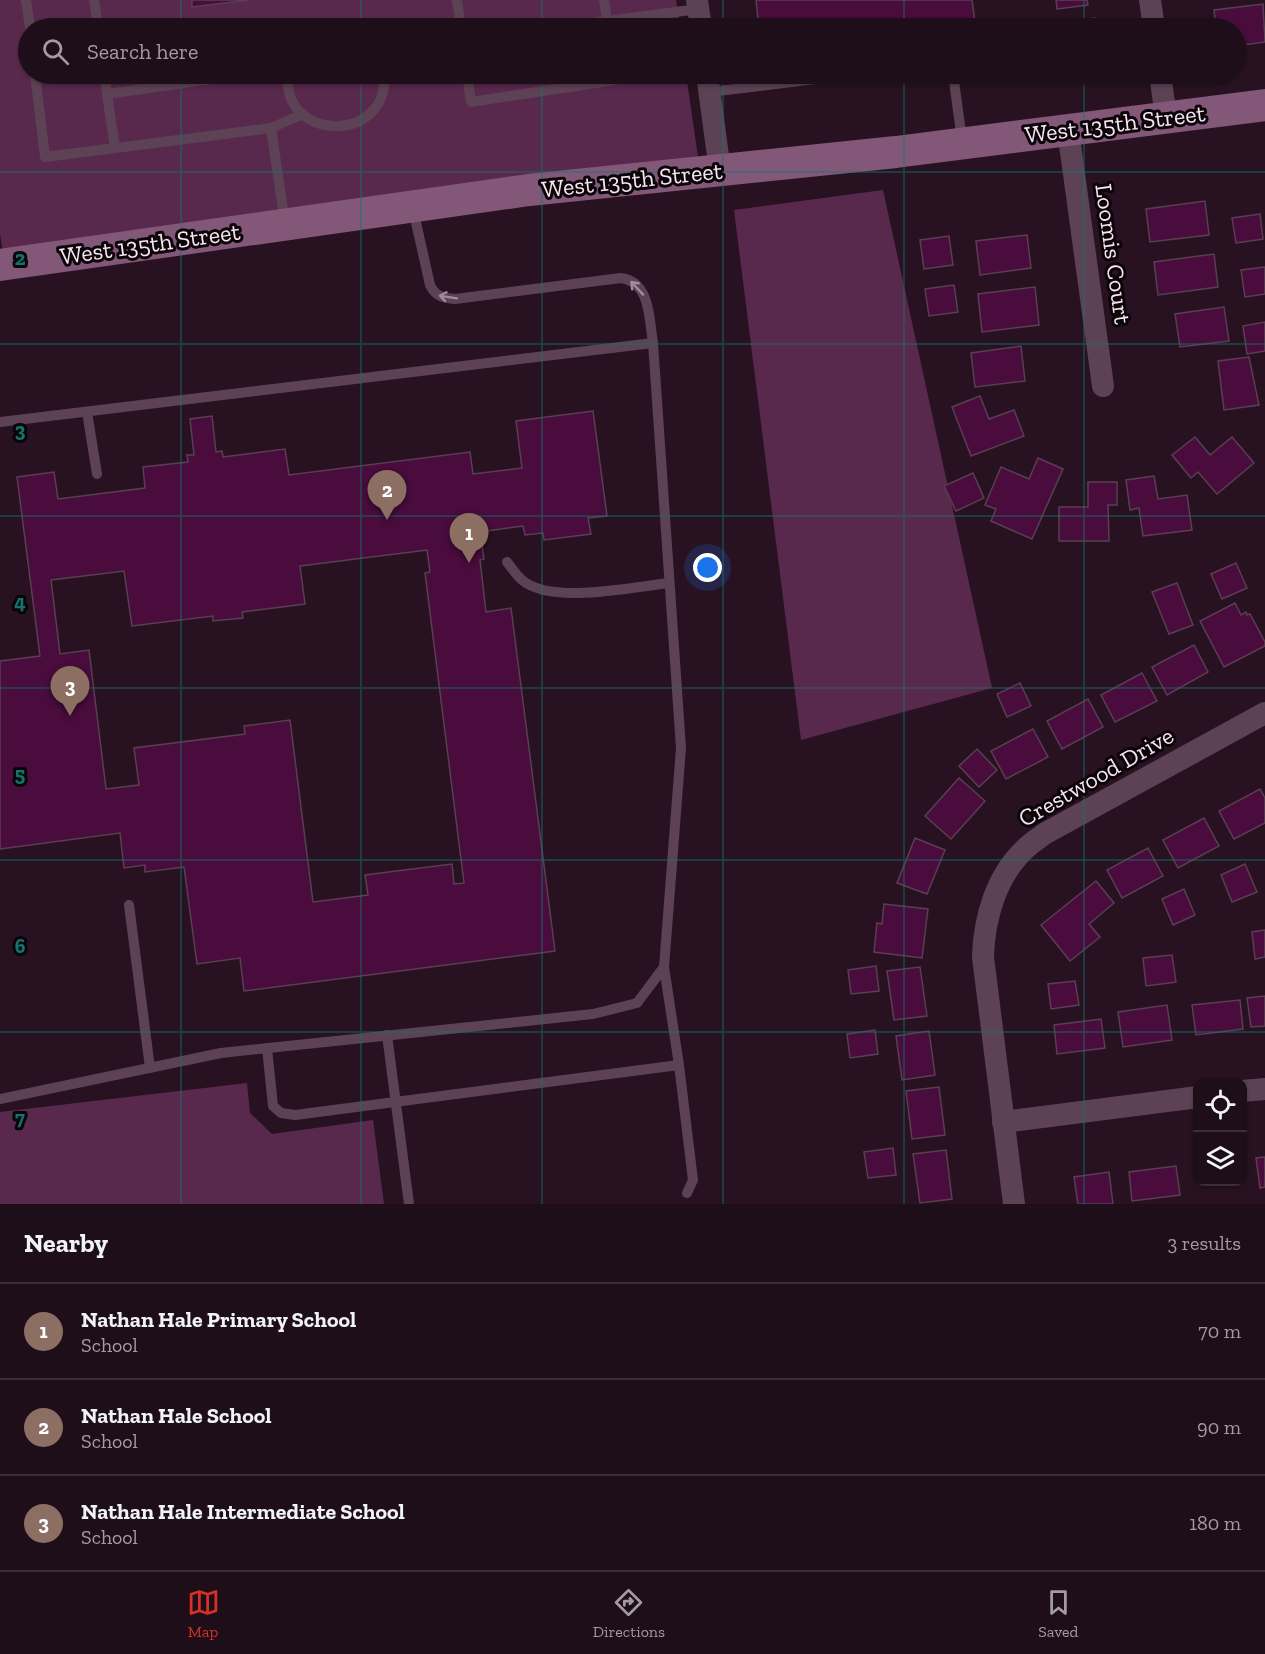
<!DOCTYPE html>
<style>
body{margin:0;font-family:"Zilla Slab",serif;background:#261723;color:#f1f3f6}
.controls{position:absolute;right:18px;bottom:18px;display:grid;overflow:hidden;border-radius:12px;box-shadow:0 2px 4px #0004}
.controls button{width:54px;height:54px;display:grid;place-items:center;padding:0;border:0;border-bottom:2px solid #3c2e39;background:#1e0e1a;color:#f1f3f6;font:30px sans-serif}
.you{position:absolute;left:708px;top:568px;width:21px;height:21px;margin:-15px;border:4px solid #fff;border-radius:50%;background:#1a73e8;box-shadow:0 0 0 9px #1a73e833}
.badge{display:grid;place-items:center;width:39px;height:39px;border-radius:50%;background:#d93025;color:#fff;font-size:20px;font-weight:700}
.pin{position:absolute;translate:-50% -50px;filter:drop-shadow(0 2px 3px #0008)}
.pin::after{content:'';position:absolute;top:32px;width:21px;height:18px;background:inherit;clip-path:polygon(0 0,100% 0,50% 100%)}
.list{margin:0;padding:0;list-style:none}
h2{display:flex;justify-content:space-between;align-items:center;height:78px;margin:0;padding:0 24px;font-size:26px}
h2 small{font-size:20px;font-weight:400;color:#a19ca2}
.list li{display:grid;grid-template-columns:39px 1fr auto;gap:18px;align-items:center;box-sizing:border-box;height:96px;padding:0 24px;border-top:2px solid #3c2e39}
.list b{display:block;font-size:22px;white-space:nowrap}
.list p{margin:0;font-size:20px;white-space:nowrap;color:#a19ca2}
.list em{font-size:20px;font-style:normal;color:#a19ca2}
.icon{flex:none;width:33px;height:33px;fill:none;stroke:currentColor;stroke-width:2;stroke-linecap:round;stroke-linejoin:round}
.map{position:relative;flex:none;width:1265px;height:1204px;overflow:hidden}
.search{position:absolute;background:#1e0e1a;box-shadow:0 2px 4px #0004;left:18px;right:18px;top:18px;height:66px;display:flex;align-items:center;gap:15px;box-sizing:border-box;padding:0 21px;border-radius:33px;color:#a19ca2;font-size:22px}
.sheet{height:366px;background:#1e0e1a}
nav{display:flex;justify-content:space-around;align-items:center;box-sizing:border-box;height:84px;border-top:2px solid #3c2e39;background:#1e0e1a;font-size:16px;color:#a19ca2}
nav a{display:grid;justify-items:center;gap:3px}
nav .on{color:#d93025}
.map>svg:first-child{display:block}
.green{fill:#59294d}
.building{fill:#490c3d;stroke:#583f51;stroke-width:1.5;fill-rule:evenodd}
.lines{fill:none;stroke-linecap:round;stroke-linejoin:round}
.lane{stroke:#5d4255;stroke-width:10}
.street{stroke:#5d4255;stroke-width:22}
.secondary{stroke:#835777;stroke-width:32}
.oneway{stroke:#a28c9b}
.grid{fill:none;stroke:#0f766e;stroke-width:1.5;stroke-opacity:0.55}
.labels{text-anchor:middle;stroke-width:6;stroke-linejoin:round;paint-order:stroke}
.street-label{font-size:24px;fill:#f6e6f0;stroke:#0b0408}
.grid-label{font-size:20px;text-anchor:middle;font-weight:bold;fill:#0f766e;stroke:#0b0408;stroke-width:6;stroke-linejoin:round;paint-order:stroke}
</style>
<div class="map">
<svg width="1265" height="1204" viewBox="0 0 1265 1204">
<rect width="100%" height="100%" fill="#281222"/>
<g class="green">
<polygon points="0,0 676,0 680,28 28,28 28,74 686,74 698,157 3,254 0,234"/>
<polygon points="883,190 992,688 801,740 734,210"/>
<polygon points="247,1083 250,1113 272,1134 373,1120 384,1204 0,1204 0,1112"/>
</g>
<g class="building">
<polygon points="192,0 249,0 192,7"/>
<polygon points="756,0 972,0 975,22 917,28 759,28"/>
<polygon points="1056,0 1087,0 1088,5 1057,9"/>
<polygon points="1263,4 1265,42 1236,46 1236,28 1216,28 1214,10"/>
<polygon points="1095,18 1096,28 1047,28 1046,24"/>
<polygon points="1205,201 1209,235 1150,242 1146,209"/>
<polygon points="1260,214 1263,239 1236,243 1232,218"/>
<polygon points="1027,235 1031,268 980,275 976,241"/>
<polygon points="949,236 953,265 924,269 920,240"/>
<polygon points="1214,254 1218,287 1158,295 1154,262"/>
<polygon points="1265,267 1265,294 1245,297 1241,270"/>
<polygon points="954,285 958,312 929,316 925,289"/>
<polygon points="1035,287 1039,325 982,332 978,294"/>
<polygon points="1224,307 1229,341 1180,347 1175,314"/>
<polygon points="1265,322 1265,351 1247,354 1243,326"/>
<polygon points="1021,346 1025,381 975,387 971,353"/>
<polygon points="1249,357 1259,405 1224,410 1218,361"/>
<polygon points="980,396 989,419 1014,410 1024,436 971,456 952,407"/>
<path d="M593 411 607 516 588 518 591 534 544 540 543 533 525 535 523 526 480 532 484 559 480 560 486 612 511 608 555 951 244 991 240 958 197 964 184 867 145 872V865L124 868 120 833 0 849V661L40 656 17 477 54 472 58 499 145 488 143 467 188 462 187 455H194L190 419 212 416 216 452 222 451 223 457 285 449 289 475 470 452 473 474 522 468 516 421ZM427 550 430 572 425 573 464 883 454 884 452 864 365 875 368 895 313 902 290 720 244 726 245 734 134 748 139 785 106 789 89 650 60 654 51 580 124 571 132 626 213 616V621L243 618 242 612 305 604 300 566Z"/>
<polygon points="1195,437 1210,455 1232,437 1254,463 1217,494 1198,472 1191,478 1172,455"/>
<polygon points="1038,458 1063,469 1032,539 991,521 996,509 985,505 1001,467 1029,479"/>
<polygon points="973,473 984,498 956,511 944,486"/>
<polygon points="1154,476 1158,499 1187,495 1192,530 1143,536 1139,508 1130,510 1126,480"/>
<polygon points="1088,482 1117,482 1117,505 1108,505 1109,541 1059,541 1059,507 1088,507"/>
<polygon points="1236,563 1247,588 1222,599 1211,574"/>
<polygon points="1177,583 1193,625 1169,634 1152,592"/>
<polygon points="1235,603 1241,615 1246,612 1247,615 1250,614 1265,642 1265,646 1224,667 1200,621"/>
<polygon points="1194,645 1208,672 1167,695 1152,667"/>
<polygon points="1142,673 1157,701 1115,722 1101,695"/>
<polygon points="1020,683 1031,706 1007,717 997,694"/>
<polygon points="1088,699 1103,727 1062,749 1047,721"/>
<polygon points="1033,729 1048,757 1006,779 991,751"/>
<polygon points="977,749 997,770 979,787 959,766"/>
<polygon points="959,778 985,801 951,839 925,816"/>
<polygon points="1260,789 1265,798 1265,823 1234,839 1219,811"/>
<polygon points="1204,818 1219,846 1178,868 1163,840"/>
<polygon points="915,838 945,850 927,894 897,883"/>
<polygon points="1148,848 1163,876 1122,898 1107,870"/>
<polygon points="1245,864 1257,892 1232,902 1221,875"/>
<polygon points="1096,881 1114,903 1089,924 1100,937 1070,961 1041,925"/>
<polygon points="1184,889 1195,915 1173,925 1162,899"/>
<polygon points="884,904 928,909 922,958 874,952 877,923 882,924"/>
<polygon points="1265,930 1265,957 1255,959 1252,932"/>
<polygon points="1172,955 1176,982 1146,986 1143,958"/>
<polygon points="876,966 879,991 851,994 848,970"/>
<polygon points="920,967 927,1016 894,1020 887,971"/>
<polygon points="1075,981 1079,1005 1051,1009 1048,984"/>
<polygon points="1265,996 1265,1026 1251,1027 1247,998"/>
<polygon points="1240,1000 1243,1029 1196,1035 1192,1005"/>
<polygon points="1167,1005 1172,1040 1123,1047 1118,1012"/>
<polygon points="1101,1019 1105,1048 1057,1054 1054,1025"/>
<polygon points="875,1030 878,1054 850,1058 847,1034"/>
<polygon points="929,1031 935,1075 902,1080 896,1036"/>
<polygon points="939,1087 945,1135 912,1139 906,1091"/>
<polygon points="893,1148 896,1175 868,1178 864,1152"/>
<polygon points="946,1150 952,1199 920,1203 913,1154"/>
<polygon points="1265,1157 1265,1187 1260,1188 1256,1158"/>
<polygon points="1176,1166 1180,1195 1132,1201 1129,1172"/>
<polygon points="1109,1172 1113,1204 1078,1204 1074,1177"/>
</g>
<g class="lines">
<g class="lane">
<polyline points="26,0 30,28"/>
<polyline points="94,0 98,28"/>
<polyline points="457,0 461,28"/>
<polyline points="604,0 608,28"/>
<polyline points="556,28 698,9"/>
<polyline points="35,74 45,157 271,128 303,114"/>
<polyline points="104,74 115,148"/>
<path d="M288 74C281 143 390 144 384 74"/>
<polyline points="467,74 471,102 615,80 614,74"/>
<polyline points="953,74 962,140"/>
<polyline points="710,92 856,74"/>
<polyline points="107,94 247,74"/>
<polyline points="271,128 285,223"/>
<polyline points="87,412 97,474"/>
<polyline points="0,422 653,343"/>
<path d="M507 562C512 568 516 575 522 580 551 605 633 587 669 583"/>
<polyline points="129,905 150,1068"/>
<polyline points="664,967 679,1065 693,1180 687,1193"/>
<polyline points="387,1035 409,1204"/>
<polyline points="267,1048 273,1106 281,1113 295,1115 679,1065"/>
<path d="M0 1099 221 1053 593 1014 637 1003 664 967 681 748 653 343C649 320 651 282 621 278L455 299C443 298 435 296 430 285L413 209"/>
</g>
<g class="street">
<polyline points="697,0 701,28"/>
<polyline points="1150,0 1154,28"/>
<polyline points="707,74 720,171"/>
<polyline points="1160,74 1166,117"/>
<polyline points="1068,130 1103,386"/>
<polyline points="1242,1091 1265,1089"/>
<polyline points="1003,1122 1198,1097"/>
<path d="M1014 1204 983 957C984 919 996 876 1025 849 1031 843 1038 839 1044 834L1265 713"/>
</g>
<polyline class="secondary" points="0,265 529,190 896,152 1265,105"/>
</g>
<defs><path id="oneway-shaft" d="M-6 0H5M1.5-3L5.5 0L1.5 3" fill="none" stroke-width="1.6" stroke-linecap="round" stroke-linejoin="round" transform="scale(1.5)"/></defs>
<g class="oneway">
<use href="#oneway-shaft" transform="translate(637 288) rotate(-133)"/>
<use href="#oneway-shaft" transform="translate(448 297) rotate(-171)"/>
</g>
<path class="grid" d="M181 0V28M361 0V28M542 0V28M723 0V28M904 0V28M1084 0V28M181 74V1204M361 74V1204M542 74V1204M723 74V1204M904 74V1204M1084 74V1204M0 172H1265M0 344H1265M0 516H1265M0 688H1265M0 860H1265M0 1032H1265"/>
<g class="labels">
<g class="street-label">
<text transform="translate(1115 124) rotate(-7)" y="8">West 135th Street</text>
<text transform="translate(632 180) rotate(-6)" y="8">West 135th Street</text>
<text transform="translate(150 244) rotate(-8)" y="8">West 135th Street</text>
<text transform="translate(1113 254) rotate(82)" y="8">Loomis Court</text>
<text transform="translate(1096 777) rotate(-30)" y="8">Crestwood Drive</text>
</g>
</g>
<g class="grid-label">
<text x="20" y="265">2</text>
<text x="20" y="437">3</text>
<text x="20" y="609">4</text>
<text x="20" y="781">5</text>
<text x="20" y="953">6</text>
<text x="20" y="1125">7</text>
</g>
</svg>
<div class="controls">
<button><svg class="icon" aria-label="locate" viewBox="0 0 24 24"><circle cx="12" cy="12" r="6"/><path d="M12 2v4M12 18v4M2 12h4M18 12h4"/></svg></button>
<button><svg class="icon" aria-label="layers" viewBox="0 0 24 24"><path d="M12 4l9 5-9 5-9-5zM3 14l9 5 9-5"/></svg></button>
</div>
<div class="you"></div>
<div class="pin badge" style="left:469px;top:563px;background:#8d6e63">1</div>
<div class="pin badge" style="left:387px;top:520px;background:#8d6e63">2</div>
<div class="pin badge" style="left:70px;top:716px;background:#8d6e63">3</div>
<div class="search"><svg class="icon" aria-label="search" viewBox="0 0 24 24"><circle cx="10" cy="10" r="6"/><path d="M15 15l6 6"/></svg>Search here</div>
</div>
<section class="sheet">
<h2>Nearby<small>3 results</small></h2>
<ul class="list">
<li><span class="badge" style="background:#8d6e63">1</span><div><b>Nathan Hale Primary School</b><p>School</p></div><em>70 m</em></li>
<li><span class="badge" style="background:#8d6e63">2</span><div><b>Nathan Hale School</b><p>School</p></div><em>90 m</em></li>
<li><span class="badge" style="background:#8d6e63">3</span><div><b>Nathan Hale Intermediate School</b><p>School</p></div><em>180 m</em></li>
</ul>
</section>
<nav>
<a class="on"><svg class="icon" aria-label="map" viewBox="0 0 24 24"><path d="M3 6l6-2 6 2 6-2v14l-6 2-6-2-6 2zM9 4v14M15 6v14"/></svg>Map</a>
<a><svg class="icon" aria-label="directions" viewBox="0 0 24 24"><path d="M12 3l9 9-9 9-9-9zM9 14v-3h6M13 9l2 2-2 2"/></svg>Directions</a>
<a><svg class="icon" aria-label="saved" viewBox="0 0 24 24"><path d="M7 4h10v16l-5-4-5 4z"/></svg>Saved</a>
</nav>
